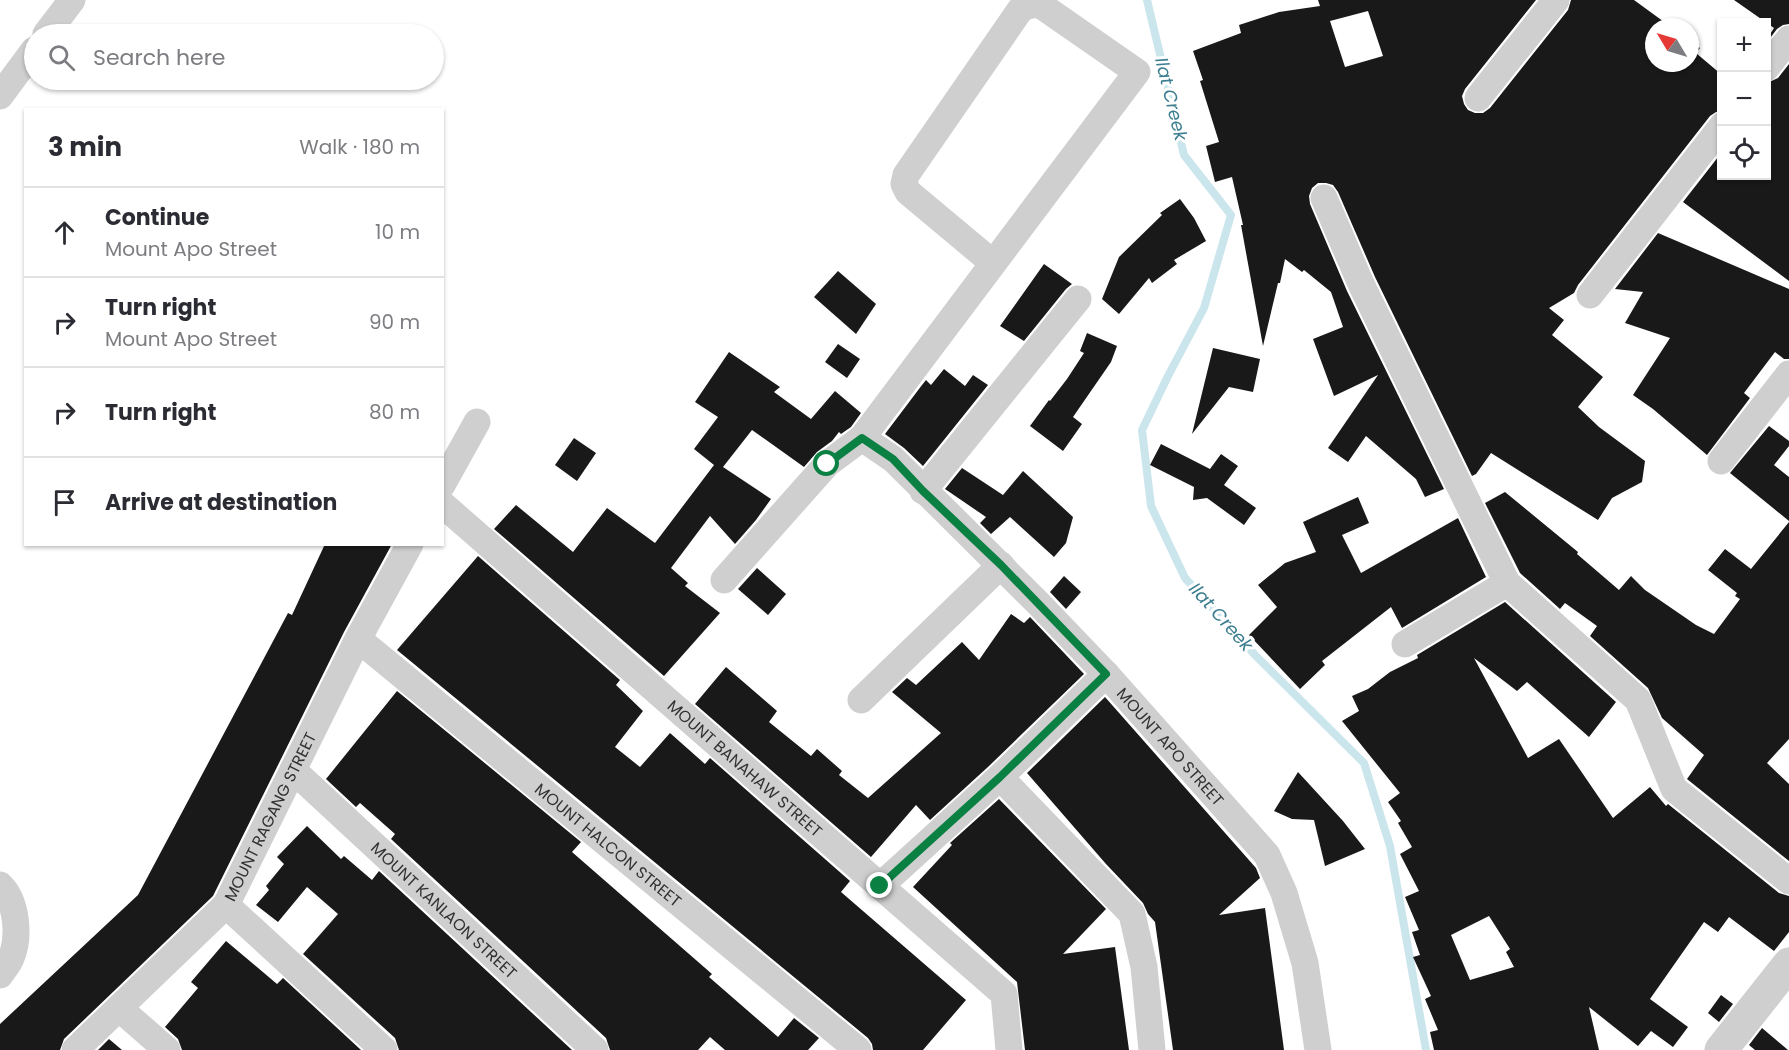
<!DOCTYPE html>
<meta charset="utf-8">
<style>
body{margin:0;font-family:Poppins,sans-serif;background:#f7f7f7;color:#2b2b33}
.controls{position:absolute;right:18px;top:18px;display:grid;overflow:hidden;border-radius:0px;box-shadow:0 2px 4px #0004}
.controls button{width:54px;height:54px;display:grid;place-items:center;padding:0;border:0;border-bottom:2px solid #e1e1e2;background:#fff;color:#2b2b33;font:30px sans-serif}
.compass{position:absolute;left:1645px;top:18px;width:54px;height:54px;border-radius:50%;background:#fff;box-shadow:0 2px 4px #0004;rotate:308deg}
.stop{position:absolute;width:18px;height:18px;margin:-14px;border:4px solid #0b8043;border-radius:50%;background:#fff}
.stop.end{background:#0b8043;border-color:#fff;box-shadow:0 2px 6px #0008}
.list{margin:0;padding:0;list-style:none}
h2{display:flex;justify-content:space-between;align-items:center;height:78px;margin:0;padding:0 24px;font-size:26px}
h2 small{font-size:20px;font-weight:400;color:#7c7c81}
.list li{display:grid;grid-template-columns:39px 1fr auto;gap:18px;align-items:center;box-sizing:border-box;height:90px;padding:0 24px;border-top:2px solid #e1e1e2}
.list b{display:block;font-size:22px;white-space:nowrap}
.list p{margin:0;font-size:20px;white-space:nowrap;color:#7c7c81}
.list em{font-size:20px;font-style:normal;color:#7c7c81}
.icon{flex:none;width:33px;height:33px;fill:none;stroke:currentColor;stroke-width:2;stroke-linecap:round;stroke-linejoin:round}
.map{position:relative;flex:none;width:1789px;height:1050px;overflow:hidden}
.search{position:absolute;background:#fff;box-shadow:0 2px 4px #0004;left:24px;top:24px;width:420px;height:66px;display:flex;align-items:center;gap:15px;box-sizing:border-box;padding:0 21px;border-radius:33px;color:#7c7c81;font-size:22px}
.panel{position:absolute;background:#fff;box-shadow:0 2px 4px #0004;left:24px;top:108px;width:420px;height:438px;border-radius:0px}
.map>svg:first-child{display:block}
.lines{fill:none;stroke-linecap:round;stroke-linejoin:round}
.stream{stroke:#cae5ec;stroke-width:8}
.building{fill:#191919;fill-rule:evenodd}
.minor{stroke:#cfcfcf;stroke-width:27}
.tertiary{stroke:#cfcfcf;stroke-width:33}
.route{stroke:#0b8043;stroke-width:8}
.labels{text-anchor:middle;stroke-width:6;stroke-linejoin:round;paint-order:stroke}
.street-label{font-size:16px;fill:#323232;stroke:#fff}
.water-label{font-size:18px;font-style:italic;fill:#3c7e8f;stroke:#fff}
</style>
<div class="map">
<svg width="1789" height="1050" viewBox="0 0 1789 1050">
<rect width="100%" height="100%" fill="#fff"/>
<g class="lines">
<polyline class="stream" points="1147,0 1184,155 1231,215 1204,308 1168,376 1142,430 1151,506 1185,578 1255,655 1364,763 1390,846 1426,1050"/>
</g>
<g class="building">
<path d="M1318 0H1536L1465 89 1462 96 1464 104 1468 110 1475 113H1483L1490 108 1568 10 1571 0H1634L1671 27H1654V63H1690V41L1700 48 1696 53 1722 75V111L1716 112 1710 116 1578 285 1574 293 1549 308 1564 320 1552 335 1603 377 1578 407 1599 427 1645 461 1642 482 1612 498 1598 520 1491 453 1476 474 1472 476 1375 277 1338 192 1333 185 1326 183H1318L1312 188 1309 196 1310 204 1347 291 1444 489 1425 497 1416 479 1366 436 1348 462 1328 448 1378 375 1334 396 1313 339 1343 327 1331 292 1304 270 1302 272 1285 259 1280 283H1278L1263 346 1241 225H1243L1232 177 1215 182 1206 146 1219 142 1200 81 1203 80 1193 51 1241 33 1239 25 1279 12 1320 6ZM1368 11 1383 56 1345 67 1330 21Z"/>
<polygon points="1734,0 1789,0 1789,24 1783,25 1777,29 1767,42 1767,39 1774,28"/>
<polygon points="1789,64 1789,281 1683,202 1722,152 1722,176 1767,176 1767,83 1778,78"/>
<polygon points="1180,199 1194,218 1206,241 1174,260 1177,264 1152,283 1149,278 1119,314 1102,299 1119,257 1162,215 1160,213"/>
<polygon points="1658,233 1789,289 1789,359 1784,359 1775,352 1744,393 1750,398 1707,455 1653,409 1633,395 1670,338 1625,323 1643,292 1615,289"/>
<polygon points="1044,264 1072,284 1066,289 1024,341 1000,326"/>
<polygon points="838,271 876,304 856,334 814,297"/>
<polygon points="1087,333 1117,346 1111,362 1073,417 1082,424 1063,451 1030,426 1049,400 1050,401 1067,379 1084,353 1080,351"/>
<polygon points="838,344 860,359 847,378 825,362"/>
<polygon points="1213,348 1260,359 1253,392 1229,387 1192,434"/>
<polygon points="729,352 780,387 774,392 811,419 835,391 861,413 851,427 841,434 839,432 832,441 817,452 804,467 752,430 723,467 771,499 756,520 735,544 710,516 671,568 688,583 685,586 720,613 664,676 494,529 516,505 573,552 607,508 655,543 714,465 694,449 718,417 695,402"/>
<polygon points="944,369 965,386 973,375 988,385 923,466 904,448 885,434 922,385 926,380 931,385"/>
<polygon points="1769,426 1789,441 1789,446 1774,465 1789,477 1789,521 1730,473"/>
<polygon points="574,438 596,453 577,481 555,465"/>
<polygon points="1161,444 1210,469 1221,454 1238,466 1224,485 1256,508 1244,525 1207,498 1193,500 1194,487 1150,465"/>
<polygon points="962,468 1003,495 1023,471 1073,517 1066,543 1054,557 1010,517 991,534 980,523 986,517 945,489"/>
<polygon points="1505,492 1578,552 1577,554 1619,590 1631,576 1645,590 1696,625 1714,634 1740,599 1735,596 1737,593 1708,570 1725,549 1751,569 1789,522 1789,739 1767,763 1789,784 1789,861 1687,779 1704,755 1662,718 1648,688 1590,636 1597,626 1565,603 1560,609 1520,573 1485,503"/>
<polygon points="1358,497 1369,523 1342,535 1361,573 1458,518 1486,577 1402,628 1391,607 1322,661 1325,665 1300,689 1249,635 1277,607 1258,585 1285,563 1316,552 1303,522"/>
<polygon points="325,544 392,544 344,632 213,896 64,1039 60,1050 0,1050 0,1024 138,895 288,613 292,615"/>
<polygon points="478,556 620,680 616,685 643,711 615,747 640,767 670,733 705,764 710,758 850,881 841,892 966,1000 923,1050 873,1050 872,1044 868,1038 397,650"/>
<polygon points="757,568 786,594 768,615 738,589"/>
<polygon points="1064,576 1081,592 1066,609 1050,592"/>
<path d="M1505 602 1616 702 1589 737 1527 682 1517 691 1474 658 1528 758 1559 739 1613 818 1650 787 1666 806 1668 804 1779 893 1789 896V932L1774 951 1729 917 1718 932 1704 922 1650 999 1688 1027 1673 1047 1651 1031 1638 1046 1589 1007 1599 1050H1434L1430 1032 1438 1030 1425 999 1431 996 1413 957 1420 955 1412 932 1419 930 1405 897 1419 891 1400 854 1412 847 1398 823 1401 821 1388 802 1400 793 1342 721 1359 711 1352 696 1368 689 1390 672 1418 658 1417 655ZM1489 916 1510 949 1506 952 1514 967 1470 980 1451 935Z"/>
<polygon points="1011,614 1024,623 1030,617 1084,674 989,766 930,820 916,805 871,857 695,704 726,667 777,711 769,722 811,756 817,749 842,771 839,775 868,798 941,733 892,692 907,678 916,685 962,642 979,660"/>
<polygon points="397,691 581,842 572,852 712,974 709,977 778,1037 794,1018 819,1038 808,1050 725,1050 710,1037 698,1050 610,1050 606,1038 391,839 395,834 360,803 356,807 326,779"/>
<polygon points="1105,697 1256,868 1260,878 1219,915 1265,908 1284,1050 1173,1050 1155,922 1148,914 1143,903 1106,864 1027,773"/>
<polygon points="1298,772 1343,821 1365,849 1325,866 1314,820 1292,819 1274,811"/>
<polygon points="999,799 1106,909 1063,954 1115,947 1129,1050 1025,1050 1017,982 913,887 952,845 950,843"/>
<polygon points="307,826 341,859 344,856 372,880 379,871 572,1050 399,1050 395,1038 303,954 338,914 307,887 278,922 256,905 269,890 266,886 284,864 277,857"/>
<polygon points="226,941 277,984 283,978 361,1050 182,1050 178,1039 165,1027 198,988 191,982"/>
<polygon points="1721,995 1733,1004 1719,1022 1708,1013"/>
<polygon points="1762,1028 1788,1050 1755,1050 1749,1045"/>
<polygon points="109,1039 122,1050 98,1050"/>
</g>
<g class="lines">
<g class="minor">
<polyline points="46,34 72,0"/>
<polyline points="1766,68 1789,39"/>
<polyline points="0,96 34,50"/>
<polyline points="1478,98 1556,0"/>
<polyline points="1324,198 1361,284 1507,583 1638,700 1674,789 1789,881"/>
<polyline points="1590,295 1722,126"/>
<polyline points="862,438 1137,72 1039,4 1027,6 1020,10 906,175 904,184 908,192 993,263"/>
<polyline points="1721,461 1789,374"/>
<polyline points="442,485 477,422"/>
<polyline points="923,491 1078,299"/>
<path id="s1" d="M442 504 1004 994 1009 1050"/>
<path id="s2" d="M724 580 827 464 862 438 893 459 1038 603 1106 674 1267 855 1284 893 1305 963 1318 1050"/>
<path id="s3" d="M358 639 858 1050"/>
<polyline points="1405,644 1507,583"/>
<polyline points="861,700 1001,565"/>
<path id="s4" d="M293 770 595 1050"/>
<polyline points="1000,777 1132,914 1144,967 1152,1050"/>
<path d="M0 885C17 901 20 937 11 958 9 964 3 970 0 975"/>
<polyline points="880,886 1000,777 1106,674"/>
<polyline points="226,905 384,1050"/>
<polyline points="119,1008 167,1050"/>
<path id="s5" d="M75 1050 226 905 358 639 410 544"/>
</g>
<polyline class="tertiary" points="1721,1050 1789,964"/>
</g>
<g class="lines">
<polyline class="route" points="827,464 862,438 893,459 923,491 1001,565 1106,674 1000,777 880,886"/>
</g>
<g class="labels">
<g class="street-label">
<text dy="6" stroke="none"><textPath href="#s2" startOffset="636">MOUNT APO STREET</textPath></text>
<text dy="6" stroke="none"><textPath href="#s1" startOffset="402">MOUNT BANAHAW STREET</textPath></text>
<text dy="6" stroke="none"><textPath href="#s5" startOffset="308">MOUNT RAGANG STREET</textPath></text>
<text dy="6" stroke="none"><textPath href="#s3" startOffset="324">MOUNT HALCON STREET</textPath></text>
<text dy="6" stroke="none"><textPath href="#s4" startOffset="206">MOUNT KANLAON STREET</textPath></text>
</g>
<g class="water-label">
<text transform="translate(1171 99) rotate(76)" y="6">Ilat Creek</text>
<text transform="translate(1221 617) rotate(48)" y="6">Ilat Creek</text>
</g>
</g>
</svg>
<div class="controls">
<button>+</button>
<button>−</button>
<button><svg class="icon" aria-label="locate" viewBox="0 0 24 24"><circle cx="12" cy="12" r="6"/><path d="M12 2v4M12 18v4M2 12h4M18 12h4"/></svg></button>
</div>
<svg class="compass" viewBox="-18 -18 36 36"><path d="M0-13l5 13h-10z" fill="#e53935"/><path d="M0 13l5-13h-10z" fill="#7c7c81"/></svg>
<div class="stop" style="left:827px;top:464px"></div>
<div class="stop end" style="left:880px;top:886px"></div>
<div class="search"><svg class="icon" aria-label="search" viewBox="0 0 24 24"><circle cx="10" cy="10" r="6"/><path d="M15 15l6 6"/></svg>Search here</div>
<section class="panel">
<h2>3 min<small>Walk · 180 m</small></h2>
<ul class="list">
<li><svg class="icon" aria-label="ahead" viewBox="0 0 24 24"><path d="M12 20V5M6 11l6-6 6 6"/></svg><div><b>Continue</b><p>Mount Apo Street</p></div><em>10 m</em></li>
<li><svg class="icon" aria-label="right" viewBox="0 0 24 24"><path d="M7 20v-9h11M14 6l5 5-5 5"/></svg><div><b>Turn right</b><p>Mount Apo Street</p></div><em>90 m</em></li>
<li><svg class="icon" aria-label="right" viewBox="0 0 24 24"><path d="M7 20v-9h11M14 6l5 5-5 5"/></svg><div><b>Turn right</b></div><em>80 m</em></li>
<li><svg class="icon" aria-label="arrive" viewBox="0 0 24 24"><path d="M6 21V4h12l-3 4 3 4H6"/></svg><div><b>Arrive at destination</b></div></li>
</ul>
</section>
</div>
